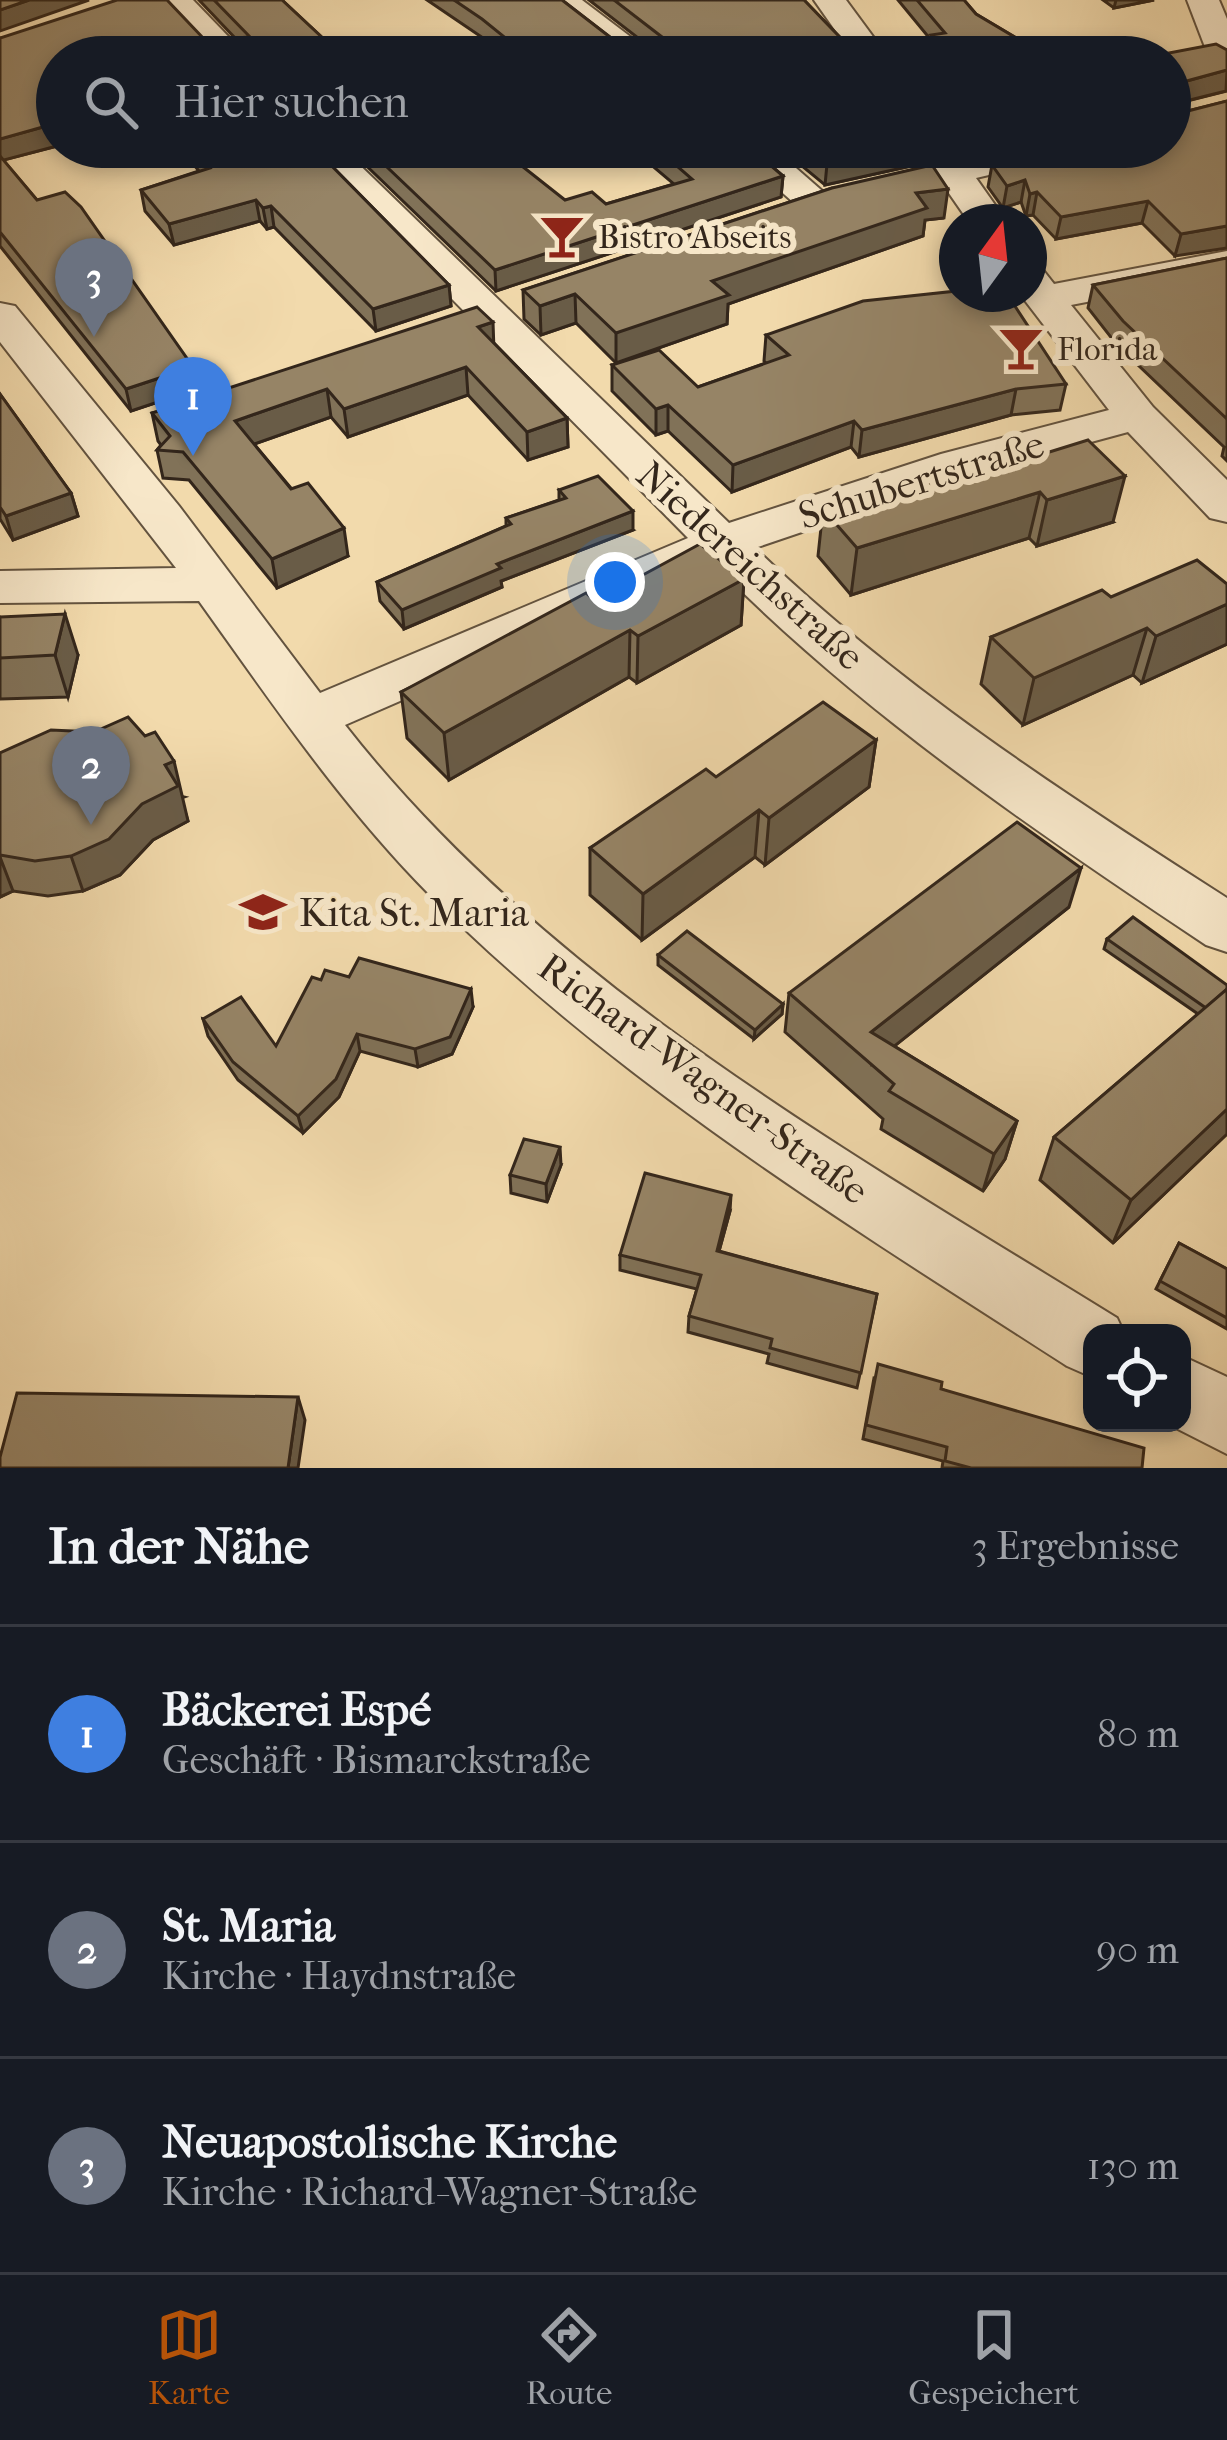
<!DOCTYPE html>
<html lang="de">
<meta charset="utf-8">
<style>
body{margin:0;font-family:"IM FELL French Canon",serif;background:#242831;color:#f1f3f6}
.controls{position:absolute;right:36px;bottom:36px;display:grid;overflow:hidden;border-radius:24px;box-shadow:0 6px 18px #0003}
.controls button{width:108px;height:108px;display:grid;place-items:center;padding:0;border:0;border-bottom:3px solid #363941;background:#171b24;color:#f1f3f6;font:60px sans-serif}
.compass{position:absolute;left:939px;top:204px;width:108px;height:108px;border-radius:50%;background:#171b24;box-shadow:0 6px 18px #0003;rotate:15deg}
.you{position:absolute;left:615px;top:582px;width:42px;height:42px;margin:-30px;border:9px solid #fff;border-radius:50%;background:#1a73e8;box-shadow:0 0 0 18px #1a73e833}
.badge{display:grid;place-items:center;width:78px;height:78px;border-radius:50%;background:#b45309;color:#fff;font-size:39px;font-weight:700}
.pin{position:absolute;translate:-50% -99px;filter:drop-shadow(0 3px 6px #0008)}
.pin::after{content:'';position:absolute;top:63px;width:42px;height:36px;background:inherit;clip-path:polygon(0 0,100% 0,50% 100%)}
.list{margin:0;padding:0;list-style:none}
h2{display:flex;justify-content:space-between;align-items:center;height:156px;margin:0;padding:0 48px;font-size:51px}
h2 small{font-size:39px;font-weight:400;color:#9ea1a6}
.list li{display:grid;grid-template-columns:78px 1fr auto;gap:36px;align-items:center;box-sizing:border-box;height:216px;padding:0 48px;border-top:3px solid #363941}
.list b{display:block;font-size:45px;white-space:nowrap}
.list p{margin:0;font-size:39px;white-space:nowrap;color:#9ea1a6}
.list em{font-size:39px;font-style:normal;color:#9ea1a6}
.icon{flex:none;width:66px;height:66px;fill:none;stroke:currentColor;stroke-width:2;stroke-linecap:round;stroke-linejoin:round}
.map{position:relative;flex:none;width:1227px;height:1468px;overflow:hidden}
.search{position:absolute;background:#171b24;box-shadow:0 6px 18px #0003;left:36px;right:36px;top:36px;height:132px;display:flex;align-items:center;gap:30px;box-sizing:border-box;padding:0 42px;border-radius:66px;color:#9ea1a6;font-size:45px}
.sheet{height:804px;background:#171b24}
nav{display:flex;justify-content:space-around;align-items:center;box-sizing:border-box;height:168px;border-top:3px solid #363941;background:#171b24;font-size:33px;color:#9ea1a6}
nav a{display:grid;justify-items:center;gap:6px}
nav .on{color:#b45309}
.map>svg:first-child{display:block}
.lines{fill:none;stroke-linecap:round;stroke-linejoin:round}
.minor-casing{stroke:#63533f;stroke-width:4}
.minor{fill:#f7e7c9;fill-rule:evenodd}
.wall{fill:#817258;stroke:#33261b;stroke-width:3}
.shaded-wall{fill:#695c47;stroke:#33261b;stroke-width:3}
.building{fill:#968466;stroke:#33261b;stroke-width:3}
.labels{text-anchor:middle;stroke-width:12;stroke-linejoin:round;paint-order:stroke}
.far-poi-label{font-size:33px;fill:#33261b;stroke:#f7e7c9;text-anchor:start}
.street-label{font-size:39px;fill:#33261b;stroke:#f7e7c9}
.poi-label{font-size:39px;fill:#33261b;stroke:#f7e7c9;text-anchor:start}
</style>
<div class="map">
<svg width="1227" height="1468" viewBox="0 0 1227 1468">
<rect width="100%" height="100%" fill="#f2daac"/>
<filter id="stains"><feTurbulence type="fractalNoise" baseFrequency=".00167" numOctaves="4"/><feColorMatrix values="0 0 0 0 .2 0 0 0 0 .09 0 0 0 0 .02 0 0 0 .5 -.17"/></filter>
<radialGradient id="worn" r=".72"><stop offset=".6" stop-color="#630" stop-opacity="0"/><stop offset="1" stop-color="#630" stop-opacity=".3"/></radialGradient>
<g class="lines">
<g class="minor-casing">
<g id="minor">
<polygon points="159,0 193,0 248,57 212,57"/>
<polygon points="545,0 582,0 657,57 618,57"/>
<polygon points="814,0 846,0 888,57 854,57"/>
<polygon points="1187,0 1219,0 1227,19 1227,70 1210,60"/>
<path d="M302 147H341L729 523 941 454 1109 410 1020 294H1029V267L1043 270 1054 284 1227 251V275L1071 305 1153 407 1227 480V522L1210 518 1128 432 973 474 755 548C894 683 1064 794 1227 898V952L1206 945C1034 831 859 711 714 564L345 725C546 982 844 1149 1117 1318L1124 1333H1092V1377L1067 1366C845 1223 617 1083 430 895 341 805 272 703 199 601L0 603V571L176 568 0 342V303L15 306 179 506 320 693 688 538Z"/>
<polygon points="731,147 772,147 836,203 831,211 803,211"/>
<polygon points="920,147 954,147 963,159 1014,147 1079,147 1074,155 976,178 1007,222 969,222 944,186 870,203 857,200 851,192 857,184 931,166"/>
<polygon points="1182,1356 1227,1377 1227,1454 1166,1423 1182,1423"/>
</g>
</g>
<use href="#minor" class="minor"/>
</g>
<g class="wall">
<polygon points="199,0 282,0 343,57 57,57 57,146 3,160 197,389 131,411 0,246 0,38 205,40 235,38"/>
<polygon points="427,0 562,0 615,41 642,41 589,0 804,0 859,57 506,57 483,38"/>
<polygon points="898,0 964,0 976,14 1048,57 930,57 931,40"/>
<polygon points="1103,0 1154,0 1114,8"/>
<polygon points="1227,50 1227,91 1171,105 1171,109 1176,114 1227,101 1175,256 1142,223 1056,239 1033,215 1026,216 1021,202 1003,208 988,187 992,165 1170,147 1170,57"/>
<polygon points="179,147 313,147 449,285 451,306 376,331 274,227 267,229 260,221 174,245 145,211 141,190 199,171"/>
<polygon points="347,147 478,147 491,160 565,200 606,204 674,184 630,147 749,147 783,176 781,197 496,291"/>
<polygon points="779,147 913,147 911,166 825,185"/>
<polygon points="832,188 944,218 925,220 923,236 728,304 727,324 616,363 576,323 541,335 524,319 523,290"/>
<polygon points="1227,258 1227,461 1222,456 1224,447 1117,345 1088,308 1093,285"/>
<polygon points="766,335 1066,384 1060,410 1011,415 859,457 851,447 732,492 668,431 656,435 612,391 612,365 698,387 766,363 764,361"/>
<polygon points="494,343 567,418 568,447 528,460 468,395 348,437 331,417 254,444 348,556 277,588 189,480 163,478 157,450 161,445 158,441 152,413"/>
<polygon points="0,394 71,493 78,516 13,540 0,519"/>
<polygon points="1011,464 1113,522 1037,546 1029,538 851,595 818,556 823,509"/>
<polygon points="559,490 633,530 501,581 502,587 404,629 380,601 377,582 506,526 506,518 559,500"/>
<polygon points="744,579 741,625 637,683 629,677 449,780 407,738 401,692 595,601"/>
<polygon points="1227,584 1227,644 1142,683 1133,675 1023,725 981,684 991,637 1111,597"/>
<polygon points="0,617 78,655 68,697 0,699"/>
<polygon points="876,740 869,787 765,865 755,857 642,940 590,895 590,848 716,777"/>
<polygon points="0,753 184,797 181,798 188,821 153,840 120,875 83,891 48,896 13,891 0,897"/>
<polygon points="1069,907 894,1046 1017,1121 1005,1159 983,1191 881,1129 883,1119 785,1032 789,993"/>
<polygon points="1107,939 1227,985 1227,1134 1113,1243 1040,1180 1054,1137 1198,1014 1104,949"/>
<polygon points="658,955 783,1004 782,1014 754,1039 658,965"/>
<polygon points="321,980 473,1007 452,1054 418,1067 360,1051 339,1097 303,1133 238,1080 208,1036 203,1019 276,1046"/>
<polygon points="561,1165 547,1202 511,1193 510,1175"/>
<polygon points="730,1211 719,1251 877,1294 857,1388 767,1363 769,1354 688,1332 689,1316 697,1289 620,1270 620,1255"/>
<polygon points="1179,1243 1227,1269 1227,1329 1156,1289"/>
<polygon points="874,1378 941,1389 1142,1468 942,1468 943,1461 863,1439"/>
</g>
<g class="shaded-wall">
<polygon points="29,0 89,0 0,31 0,10"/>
<polygon points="1116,0 1154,0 1114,8"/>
<polygon points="1227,70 1226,91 1170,105 1172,85"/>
<polygon points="57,123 57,146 0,161 0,139"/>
<polygon points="905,147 913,147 911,166 825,185 827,164"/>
<polygon points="783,176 781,197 496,291 495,270"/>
<polygon points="1025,180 1021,202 1003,208 1007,186"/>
<polygon points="948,189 944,218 925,220 923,236 728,304 727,324 616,363 616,333 712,281 916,193"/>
<polygon points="1037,192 1033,215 1026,216 1030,194"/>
<polygon points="256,200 260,221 174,245 169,224"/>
<polygon points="1148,201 1142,223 1056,239 1061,217"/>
<polygon points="271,206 274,227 267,229 263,208"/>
<polygon points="1227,226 1227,248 1175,256 1181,234"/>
<polygon points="449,285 451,306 376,331 373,309"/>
<polygon points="575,294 576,323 541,335 540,306"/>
<polygon points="493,322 494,350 478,327"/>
<polygon points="193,367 197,389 131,411 126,389"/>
<polygon points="466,367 468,395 348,437 344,409"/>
<polygon points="327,389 331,417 240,449 235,421"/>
<polygon points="1016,389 1011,415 859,457 862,430"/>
<polygon points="668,405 668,431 656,435 656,409"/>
<polygon points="567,418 568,447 528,460 527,432"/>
<polygon points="854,421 851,447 732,492 733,465"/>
<polygon points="1125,476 1113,522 1037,546 1047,500"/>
<polygon points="1040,492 1029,538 851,595 857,548"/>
<polygon points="71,493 78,516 13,540 6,516"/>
<polygon points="633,511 633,530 501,581 502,587 404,629 402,610 497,564"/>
<polygon points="344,528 348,556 277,588 272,559"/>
<polygon points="744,579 741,625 637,683 638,636"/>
<polygon points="1227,604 1227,644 1142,683 1156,636"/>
<polygon points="65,614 78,655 68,697 55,655"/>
<polygon points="1147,628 1133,675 1023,725 1034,678"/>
<polygon points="630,630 629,677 449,780 444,733"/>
<polygon points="876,740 869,787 765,865 769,818"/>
<polygon points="174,761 188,821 153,840 120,875 83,891 71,856 165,765"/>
<polygon points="759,810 755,857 642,940 643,894"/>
<polygon points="0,857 13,891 0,897"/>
<polygon points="1081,868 1069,907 872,1064 871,1032"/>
<polygon points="471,989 473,1007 452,1054 418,1067 415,1049"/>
<polygon points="783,1004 782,1014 754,1039 755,1030"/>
<polygon points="357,1034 360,1051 339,1097 303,1133 298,1116"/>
<polygon points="1227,1109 1227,1134 1113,1243 1131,1200"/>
<polygon points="1017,1121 1005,1159 983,1191 994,1154"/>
<polygon points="560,1147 561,1165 547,1202 546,1184"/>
<polygon points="731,1195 730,1211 715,1266 717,1251"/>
<polygon points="298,1397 305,1420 298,1468 288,1468"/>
</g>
<g class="building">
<polygon points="0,0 29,0 0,10"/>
<polygon points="117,0 167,0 205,40 250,37 214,0 282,0 343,57 57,57 57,123 0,139 0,38"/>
<polygon points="454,0 562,0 615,41 657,42 662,37 614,0 804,0 859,57 529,57 482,19"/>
<polygon points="917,0 964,0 976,14 1048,57 952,57 931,35 945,33"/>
<polygon points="1216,44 1227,50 1227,70 1172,85 1171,109 1176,114 1227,101 1227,226 1181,234 1148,201 1061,217 1037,192 1030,194 1025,180 1007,186 992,165 995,157 1038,147 1170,147 1170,57 1148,57"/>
<polygon points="192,147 313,147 449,285 373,309 271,206 263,208 256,200 169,224 141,190 210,168"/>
<polygon points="366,147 478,147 491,160 508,155 565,200 592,192 606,204 692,179 655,147 749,147 783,176 495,270"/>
<polygon points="806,147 905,147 827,164"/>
<polygon points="0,156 37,200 65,192 81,207 193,367 126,389 0,232"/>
<polygon points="932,165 948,189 916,193 927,208 712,281 729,295 616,333 575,294 540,306 523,290 832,188"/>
<polygon points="1227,258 1227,419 1123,321 1093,285"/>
<polygon points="957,291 957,294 1007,294 1066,384 1016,389 862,430 854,421 733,465 668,405 656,409 612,365 659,350 698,387 789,355 766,335 863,301"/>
<polygon points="477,307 493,322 478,327 567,418 527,432 466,367 344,409 327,389 235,421 291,489 308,483 344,528 272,559 183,452 157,450 170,436 152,413"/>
<polygon points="0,394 71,493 6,516 0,507"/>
<polygon points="1088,440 1125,476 1047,500 1040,492 857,548 823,509 1002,455 1011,464"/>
<polygon points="598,476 633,511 497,564 501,568 402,610 377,582 511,524 506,518 566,498 559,490"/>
<polygon points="700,544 744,579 638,636 630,630 444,733 401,692 586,593 595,601"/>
<polygon points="1197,560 1227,584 1227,604 1156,636 1147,628 1034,678 991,637 1102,590 1111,597"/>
<polygon points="65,614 55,655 0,658 0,617"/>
<polygon points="823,702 876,740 769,818 759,810 643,894 590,848 706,769 716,777"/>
<polygon points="128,717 145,736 155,732 174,761 165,765 178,786 142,804 109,839 71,856 35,861 0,855 0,753 51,730 94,732"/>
<polygon points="1017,822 1081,868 871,1032 1017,1121 994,1154 889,1091 894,1084 789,993"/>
<polygon points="1133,917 1227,985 1227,989 1206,1008 1107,939"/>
<polygon points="687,931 783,1004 755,1030 658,955"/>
<polygon points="359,958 471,989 450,1037 415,1049 357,1034 336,1079 298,1116 233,1062 203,1019 241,997 276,1046 312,977 321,980 325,970 349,977"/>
<polygon points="1227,989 1227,1109 1131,1200 1054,1137"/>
<polygon points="524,1139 560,1147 546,1184 510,1175"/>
<polygon points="645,1173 731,1195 717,1251 877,1294 861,1373 770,1348 772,1339 689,1316 701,1275 620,1255"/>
<polygon points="1179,1243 1227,1269 1227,1318 1160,1281"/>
<polygon points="878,1364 942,1382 941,1389 1144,1448 1142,1468 971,1468 945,1461 947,1447 866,1425"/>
<polygon points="17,1393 298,1397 288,1468 0,1468 0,1457"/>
</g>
<defs>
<g id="bar-bare" transform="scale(3.6)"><path d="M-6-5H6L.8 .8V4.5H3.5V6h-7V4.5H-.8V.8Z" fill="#8f2418" stroke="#f7e7c9" stroke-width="2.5" paint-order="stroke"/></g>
<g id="school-bare" transform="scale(3.6)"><path d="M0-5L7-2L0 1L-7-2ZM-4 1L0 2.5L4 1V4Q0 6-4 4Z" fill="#8f2418" stroke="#f7e7c9" stroke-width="2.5" paint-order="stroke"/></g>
</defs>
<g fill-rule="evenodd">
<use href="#bar-bare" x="562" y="236"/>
<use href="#bar-bare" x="1021" y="348"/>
<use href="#school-bare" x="263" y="912"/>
</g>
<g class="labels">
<g class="far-poi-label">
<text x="598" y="248">Bistro Abseits</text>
<text x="1057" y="360">Florida</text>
</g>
<g class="street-label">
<text transform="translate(921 479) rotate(-17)" y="14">Schubertstraße</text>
<text transform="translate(751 565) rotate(42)" y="14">Niedereichstraße</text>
<text transform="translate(704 1078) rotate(36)" y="14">Richard-Wagner-Straße</text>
</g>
<g class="poi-label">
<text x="299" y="926">Kita St. Maria</text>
</g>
</g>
<rect width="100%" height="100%" filter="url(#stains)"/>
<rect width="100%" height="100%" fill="url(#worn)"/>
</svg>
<div class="controls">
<button><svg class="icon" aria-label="locate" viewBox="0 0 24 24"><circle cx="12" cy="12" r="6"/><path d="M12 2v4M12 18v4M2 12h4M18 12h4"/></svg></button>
</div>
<svg class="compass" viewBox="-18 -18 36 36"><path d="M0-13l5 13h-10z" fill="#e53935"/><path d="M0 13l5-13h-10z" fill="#9ea1a6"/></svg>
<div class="you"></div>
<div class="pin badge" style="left:193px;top:456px;background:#3f7fe0">1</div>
<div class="pin badge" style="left:91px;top:825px;background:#6b7280">2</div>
<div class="pin badge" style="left:94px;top:337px;background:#6b7280">3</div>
<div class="search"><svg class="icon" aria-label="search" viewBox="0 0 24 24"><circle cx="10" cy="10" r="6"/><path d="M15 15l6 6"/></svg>Hier suchen</div>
</div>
<section class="sheet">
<h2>In der Nähe<small>3 Ergebnisse</small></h2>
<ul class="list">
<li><span class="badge" style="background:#3f7fe0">1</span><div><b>Bäckerei Espé</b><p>Geschäft · Bismarckstraße</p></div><em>80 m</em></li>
<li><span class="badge" style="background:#6b7280">2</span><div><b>St. Maria</b><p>Kirche · Haydnstraße</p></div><em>90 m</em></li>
<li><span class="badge" style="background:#6b7280">3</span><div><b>Neuapostolische Kirche</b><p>Kirche · Richard-Wagner-Straße</p></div><em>130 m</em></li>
</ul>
</section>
<nav>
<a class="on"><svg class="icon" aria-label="map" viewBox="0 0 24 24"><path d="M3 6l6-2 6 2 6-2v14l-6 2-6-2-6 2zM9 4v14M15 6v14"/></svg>Karte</a>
<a><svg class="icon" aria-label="directions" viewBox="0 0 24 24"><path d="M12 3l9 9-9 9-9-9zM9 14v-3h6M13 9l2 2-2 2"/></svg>Route</a>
<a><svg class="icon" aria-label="saved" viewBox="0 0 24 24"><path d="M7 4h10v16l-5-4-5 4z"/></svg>Gespeichert</a>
</nav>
